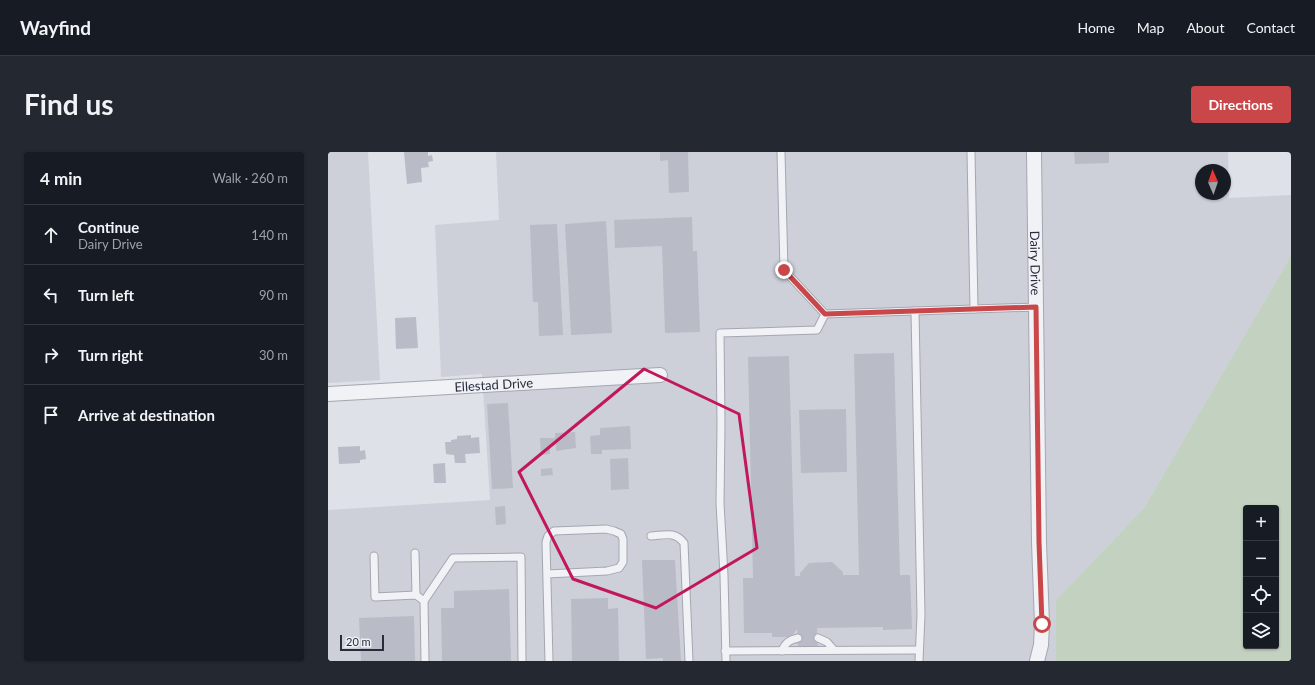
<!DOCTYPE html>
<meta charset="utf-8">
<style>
body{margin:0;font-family:Lato,sans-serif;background:#242831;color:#f1f3f6}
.controls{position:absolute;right:12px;bottom:12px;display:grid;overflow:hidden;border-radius:4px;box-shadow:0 1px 3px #0004}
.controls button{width:36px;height:36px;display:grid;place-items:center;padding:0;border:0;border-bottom:1px solid #363941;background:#171b24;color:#f1f3f6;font:20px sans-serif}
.compass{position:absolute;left:867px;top:12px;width:36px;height:36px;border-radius:50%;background:#171b24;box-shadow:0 1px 3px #0004;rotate:358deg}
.scale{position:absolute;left:12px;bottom:10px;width:44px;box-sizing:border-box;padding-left:4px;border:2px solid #282d3e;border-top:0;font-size:11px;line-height:14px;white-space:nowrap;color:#282d3e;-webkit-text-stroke:3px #eef0f5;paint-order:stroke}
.stop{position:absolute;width:12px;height:12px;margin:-9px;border:3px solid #c94649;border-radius:50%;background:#fff}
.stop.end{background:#c94649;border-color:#fff;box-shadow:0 1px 4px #0008}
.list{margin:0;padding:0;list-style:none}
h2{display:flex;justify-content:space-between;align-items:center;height:52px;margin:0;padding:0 16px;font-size:17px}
h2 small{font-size:13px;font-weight:400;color:#9ea1a6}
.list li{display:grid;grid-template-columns:26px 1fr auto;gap:12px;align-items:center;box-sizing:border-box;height:60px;padding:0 16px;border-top:1px solid #363941}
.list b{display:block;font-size:15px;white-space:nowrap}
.list p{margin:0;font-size:13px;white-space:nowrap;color:#9ea1a6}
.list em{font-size:13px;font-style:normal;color:#9ea1a6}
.icon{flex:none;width:22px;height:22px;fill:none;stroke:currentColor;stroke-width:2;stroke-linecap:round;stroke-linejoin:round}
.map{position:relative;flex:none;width:963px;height:509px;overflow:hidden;border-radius:4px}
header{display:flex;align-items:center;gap:24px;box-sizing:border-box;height:56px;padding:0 20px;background:#171b24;border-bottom:1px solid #363941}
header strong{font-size:19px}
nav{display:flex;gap:22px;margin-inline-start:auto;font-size:14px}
.intro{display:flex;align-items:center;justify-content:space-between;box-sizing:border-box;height:96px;padding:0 24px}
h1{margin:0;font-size:28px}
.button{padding:10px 18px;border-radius:4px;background:#c94649;color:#fff;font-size:14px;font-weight:700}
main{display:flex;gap:24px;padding:0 24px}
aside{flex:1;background:#171b24;border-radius:4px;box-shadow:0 1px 3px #0004}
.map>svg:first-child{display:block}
.built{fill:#cdd0d9;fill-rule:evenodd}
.green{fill:#c2d1c0;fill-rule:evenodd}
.building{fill:#b9bcc7}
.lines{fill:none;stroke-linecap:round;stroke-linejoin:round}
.lane-casing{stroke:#a4a7b1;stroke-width:9}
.street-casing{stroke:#a4a7b1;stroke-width:16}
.lane{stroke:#f1f2f6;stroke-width:7}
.street{stroke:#f1f2f6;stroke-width:14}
.route{stroke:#c94649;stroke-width:5}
.marked{fill:none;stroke:#c2185b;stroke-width:3;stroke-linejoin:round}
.labels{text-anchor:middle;stroke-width:3;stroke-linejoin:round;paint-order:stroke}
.street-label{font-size:13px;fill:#282d3e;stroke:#eef0f5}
</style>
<header>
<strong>Wayfind</strong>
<nav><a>Home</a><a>Map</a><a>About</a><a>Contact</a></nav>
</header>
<div class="intro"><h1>Find us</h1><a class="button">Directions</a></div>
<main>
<aside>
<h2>4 min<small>Walk · 260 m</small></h2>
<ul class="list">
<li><svg class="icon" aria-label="ahead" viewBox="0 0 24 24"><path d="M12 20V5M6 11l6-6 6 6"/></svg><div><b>Continue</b><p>Dairy Drive</p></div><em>140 m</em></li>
<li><svg class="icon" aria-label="left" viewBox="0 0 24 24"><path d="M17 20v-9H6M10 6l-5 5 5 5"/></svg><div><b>Turn left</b></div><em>90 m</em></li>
<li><svg class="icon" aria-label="right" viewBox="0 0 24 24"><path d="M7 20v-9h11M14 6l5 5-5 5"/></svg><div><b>Turn right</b></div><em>30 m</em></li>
<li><svg class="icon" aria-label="arrive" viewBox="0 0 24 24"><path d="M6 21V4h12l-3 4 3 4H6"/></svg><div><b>Arrive at destination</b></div></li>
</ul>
</aside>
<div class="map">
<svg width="963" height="509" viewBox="0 0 963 509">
<rect width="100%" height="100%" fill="#dee1e7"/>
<g class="built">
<polygon points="0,0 40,0 52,228 0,231"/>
<path d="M168 0H900L901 46 963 43V104L816 356 728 448V509H0V358L162 348 154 222 113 225 107 73 171 68ZM873 18H897V42H873Z"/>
</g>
<path class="green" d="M963 104V509H728V448L816 356ZM918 356H948V494H918Z"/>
<g class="building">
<polygon points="76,0 100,0 100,4 104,3 105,9 100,10 101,15 93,16 94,30 79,32"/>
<polygon points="332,0 360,0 361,40 341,41 340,8 332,9"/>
<polygon points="746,0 781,0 781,11 747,12"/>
<polygon points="364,65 365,99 369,99 372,180 337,181 334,94 287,96 286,68"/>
<polygon points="278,69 284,181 243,183 237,72"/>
<polygon points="229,72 235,183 211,184 210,150 205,150 202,73"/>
<polygon points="88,165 90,196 68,197 67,166"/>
<polygon points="566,201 572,423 582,423 584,477 555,478 555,475 489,476 490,496 470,497 469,477 463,485 444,485 444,481 416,481 415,426 425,426 420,205 461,204 467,424 472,424 472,421 481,411 504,410 515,420 515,423 531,423 526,202"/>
<polygon points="180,251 185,336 164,337 159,252"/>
<polygon points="518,257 519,320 473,321 471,258"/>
<polygon points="302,274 303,297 274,298 274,302 263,302 262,284 272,283 272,276"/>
<polygon points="247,280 248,296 228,299 228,292 222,293 222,302 213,303 212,286 227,286 227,281"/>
<polygon points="143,283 143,286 151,285 152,301 137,302 138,311 127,311 126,303 118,302 117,290 123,290 123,288 129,287 129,284"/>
<polygon points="32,294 32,299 37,298 38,307 32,308 32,311 11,312 10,295"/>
<polygon points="300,306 301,337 283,338 282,307"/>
<polygon points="117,311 118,331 106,331 105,312"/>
<polygon points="224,316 225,323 213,324 213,317"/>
<polygon points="177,354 178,372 168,373 167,355"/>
<polygon points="314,408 347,408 353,509 335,509 335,506 318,507"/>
<polygon points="181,437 183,509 114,509 113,456 126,456 126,439"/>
<polygon points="280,446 280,457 290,456 291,509 244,509 243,447"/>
<polygon points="86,464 87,509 33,509 31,466"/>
</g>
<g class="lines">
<g class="lane-casing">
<g id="lane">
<polyline points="453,0 456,118 497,162 708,155"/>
<polyline points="643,0 646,157"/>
<polyline points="587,159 593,463 591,509"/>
<path d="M323 384C337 383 347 379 356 391L361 509"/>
<polyline points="87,401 88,443"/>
<polyline points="46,404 47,445 88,443 96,449 97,509"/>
<polyline points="219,422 279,419 291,416 295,410 295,387 293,382 286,379 278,377 226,379 220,384 218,390 221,509"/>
<polyline points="96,449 125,406 193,405 194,509"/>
<polyline points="490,486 499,490 506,498"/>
<polyline points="397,499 591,498"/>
<path d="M454 499C457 491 461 488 470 486"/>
<polyline points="398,509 396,423 392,351 393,272 392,181 489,178 497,162"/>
</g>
</g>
<g class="street-casing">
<g id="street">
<path id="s1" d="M706 0 711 390 714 472 713 493 709 509"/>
<path id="s2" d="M0 242 332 223"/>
</g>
</g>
<use href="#lane" class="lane"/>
<use href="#street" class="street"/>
</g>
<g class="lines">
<polyline class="route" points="456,118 497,162 708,155 711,390 714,472"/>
</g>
<path class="marked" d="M316 217 411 262 429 396 328 456 245 427 191 320Z"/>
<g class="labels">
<g class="street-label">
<text dy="5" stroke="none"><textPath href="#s1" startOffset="111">Dairy Drive</textPath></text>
<text dy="5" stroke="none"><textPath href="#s2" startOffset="166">Ellestad Drive</textPath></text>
</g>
</g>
</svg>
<div class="controls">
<button>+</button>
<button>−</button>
<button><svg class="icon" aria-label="locate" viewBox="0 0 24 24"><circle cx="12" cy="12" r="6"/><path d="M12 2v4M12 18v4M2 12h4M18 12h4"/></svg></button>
<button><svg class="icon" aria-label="layers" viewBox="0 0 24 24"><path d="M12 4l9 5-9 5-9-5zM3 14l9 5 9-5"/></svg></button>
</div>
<svg class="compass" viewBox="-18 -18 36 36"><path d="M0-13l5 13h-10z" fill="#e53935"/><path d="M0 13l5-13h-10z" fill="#9ea1a6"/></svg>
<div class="scale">20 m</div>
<div class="stop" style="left:714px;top:472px"></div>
<div class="stop end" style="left:456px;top:118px"></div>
</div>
</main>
